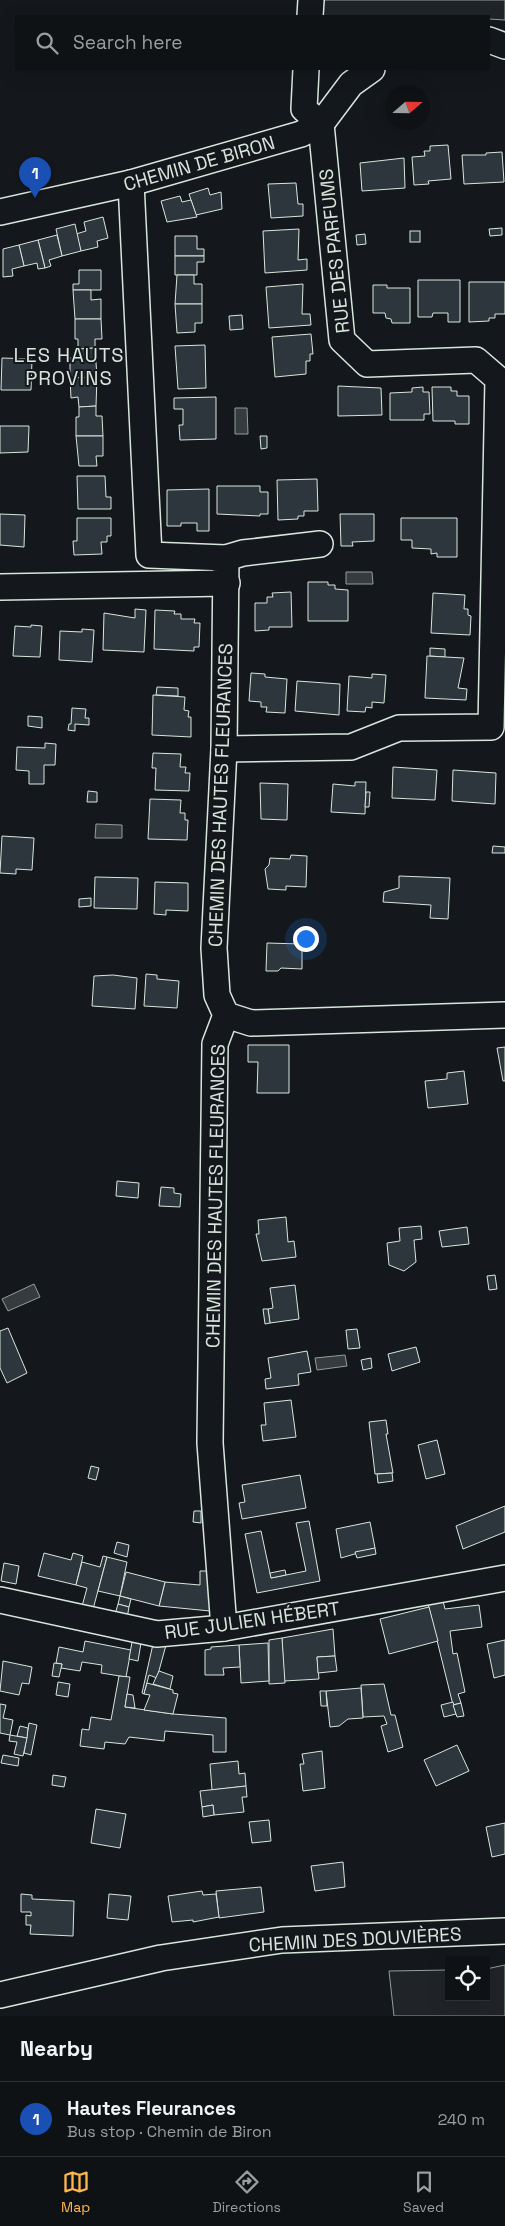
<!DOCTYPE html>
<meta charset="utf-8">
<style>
body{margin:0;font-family:"Space Grotesk",sans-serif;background:#181b1e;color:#f1f3f6}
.controls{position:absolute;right:15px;bottom:15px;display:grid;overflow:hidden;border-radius:0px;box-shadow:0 5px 20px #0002}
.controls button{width:45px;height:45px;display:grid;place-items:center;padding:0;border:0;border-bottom:1px solid #2f3234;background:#0f1215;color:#f1f3f6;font:25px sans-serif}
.compass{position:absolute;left:385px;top:85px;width:45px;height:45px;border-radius:50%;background:#0f1215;box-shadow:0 5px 20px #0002;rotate:70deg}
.you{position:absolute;left:305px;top:938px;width:18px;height:18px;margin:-12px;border:4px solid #fff;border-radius:50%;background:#1a73e8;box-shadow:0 0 0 8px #1a73e833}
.badge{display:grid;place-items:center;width:32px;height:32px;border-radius:50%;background:#ffb74d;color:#fff;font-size:16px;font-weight:700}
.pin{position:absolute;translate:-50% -41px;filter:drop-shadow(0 1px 2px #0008)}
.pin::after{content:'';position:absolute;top:26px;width:18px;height:15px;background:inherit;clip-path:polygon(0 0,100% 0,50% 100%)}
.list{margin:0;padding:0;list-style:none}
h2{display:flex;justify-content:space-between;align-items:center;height:65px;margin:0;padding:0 20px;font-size:21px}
h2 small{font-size:16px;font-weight:400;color:#9b9ea0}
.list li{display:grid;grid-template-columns:32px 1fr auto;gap:15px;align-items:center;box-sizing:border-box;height:75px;padding:0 20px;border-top:1px solid #2f3234}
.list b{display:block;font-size:19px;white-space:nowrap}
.list p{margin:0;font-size:16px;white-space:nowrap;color:#9b9ea0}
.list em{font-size:16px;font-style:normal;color:#9b9ea0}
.icon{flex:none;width:28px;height:28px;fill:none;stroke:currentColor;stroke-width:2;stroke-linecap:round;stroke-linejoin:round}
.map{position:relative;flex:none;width:505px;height:2016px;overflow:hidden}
.search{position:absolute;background:#0f1215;box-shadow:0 5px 20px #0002;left:15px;right:15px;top:15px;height:55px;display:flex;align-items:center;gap:12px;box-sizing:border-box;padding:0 18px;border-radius:0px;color:#9b9ea0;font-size:19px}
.sheet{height:140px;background:#0f1215}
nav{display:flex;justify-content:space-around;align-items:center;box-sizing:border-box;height:70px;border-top:1px solid #2f3234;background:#0f1215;font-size:14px;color:#9b9ea0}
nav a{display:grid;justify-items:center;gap:2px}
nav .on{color:#ffb74d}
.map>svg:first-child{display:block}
.green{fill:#202428;stroke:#939e99}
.water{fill:#363b3e;stroke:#939e99}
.building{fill:#2c363c;stroke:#d8e6dc}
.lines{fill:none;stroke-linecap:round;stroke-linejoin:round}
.minor-casing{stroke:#d8e6dc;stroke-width:28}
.minor{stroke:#14181c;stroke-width:25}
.labels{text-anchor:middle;stroke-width:4;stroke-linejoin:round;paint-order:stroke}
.street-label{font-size:19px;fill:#d8e6dc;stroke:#14181c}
.neighbourhood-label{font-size:20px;letter-spacing:1px;fill:#d8e6dc;stroke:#14181c}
</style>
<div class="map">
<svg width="505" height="2016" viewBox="0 0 505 2016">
<rect width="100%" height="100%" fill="#14181c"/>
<g class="green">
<polygon points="323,0 505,0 505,20 489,19 489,16 322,16"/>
<polygon points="505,1965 505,2016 394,2016 389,1971 449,1970 449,1997 486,1997 486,1969"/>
</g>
<g class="water">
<polygon points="235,408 247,408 248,434 235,434"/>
<polygon points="346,572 372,572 373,584 346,584"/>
<polygon points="96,824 122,825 122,838 95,838"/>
<polygon points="34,1284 40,1297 8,1311 2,1299"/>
<polygon points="345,1355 347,1366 317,1370 315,1358"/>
</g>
<g class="building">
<polygon points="448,145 451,179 428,181 429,184 414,185 412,157 425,156 424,151 430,151 430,146"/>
<polygon points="502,152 504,182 464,184 462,155 486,155 486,153"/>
<polygon points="404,158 405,188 362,191 360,163"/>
<polygon points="296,183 298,204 303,204 303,216 271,218 268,184"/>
<polygon points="208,188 210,195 221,192 222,209 196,215 189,194"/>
<polygon points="180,196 182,202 191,200 197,217 167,222 161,201"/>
<polygon points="103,217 108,238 97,241 98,247 81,251 76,234 86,231 84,222"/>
<polygon points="75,224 81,251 62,256 56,229"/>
<polygon points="502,228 502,235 490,236 489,229"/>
<polygon points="299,229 298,260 307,259 307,270 265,273 263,231"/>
<rect x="410" y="231" width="10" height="11"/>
<polygon points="365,234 366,244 357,245 356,235"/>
<polygon points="57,235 62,256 49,260 51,266 45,268 38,240"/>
<polygon points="175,236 197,236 197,249 204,249 204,256 175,256"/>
<polygon points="38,240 45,268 38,269 37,263 24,266 19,245"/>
<polygon points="19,245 24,266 12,269 13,276 3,277 3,249"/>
<polygon points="175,256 204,256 204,262 197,262 197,275 175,275"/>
<polygon points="79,270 101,270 101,290 73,290 73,284 79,284"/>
<polygon points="177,275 194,275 194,284 202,284 202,304 175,304"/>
<polygon points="418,280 460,280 460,322 448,322 448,313 433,313 432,317 418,317"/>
<polygon points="469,282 505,282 505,314 495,314 495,318 489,318 489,321 469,322"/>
<polygon points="303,284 302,314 310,314 311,325 269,328 266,287"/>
<polygon points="373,285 387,285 387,288 410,288 410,323 392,323 391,319 386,318 385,313 373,313"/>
<polygon points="73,290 91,290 91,300 101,299 101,319 75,319"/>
<polygon points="175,304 202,304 202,323 195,323 195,332 177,333"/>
<polygon points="242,315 243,329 230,330 229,316"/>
<polygon points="75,319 101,319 102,339 95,339 95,348 78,349 78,339 75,339"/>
<polygon points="311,334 313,354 310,354 310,361 306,361 306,374 275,377 272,337"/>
<polygon points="205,345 206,388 178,389 175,346"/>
<polygon points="95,348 97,377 70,378 70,358 78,358 78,349"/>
<polygon points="2,358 32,359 31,390 1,390"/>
<polygon points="97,377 96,406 79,407 78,397 71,398 70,378"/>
<polygon points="338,386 381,388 382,415 338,416"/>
<polygon points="423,387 423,392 429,392 430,414 424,414 424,420 390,420 390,393 412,392 412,388"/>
<polygon points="432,387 451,387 451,391 457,391 457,396 469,396 469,424 455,424 455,421 433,421"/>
<polygon points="216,397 216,439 180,440 179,425 183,425 183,409 174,409 174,398"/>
<polygon points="96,406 96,416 102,416 103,436 76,436 76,417 79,417 79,407"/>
<polygon points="0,426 29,426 28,452 0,453"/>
<polygon points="76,436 103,436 103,456 96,456 97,466 79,466"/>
<polygon points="260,436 267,436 267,448 261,449"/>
<polygon points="77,476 105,476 106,497 111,497 111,509 78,509"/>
<polygon points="317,479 318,511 304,511 304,516 298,516 298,519 278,520 277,480"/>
<polygon points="217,486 260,486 260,492 268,492 268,514 260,514 260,516 217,514"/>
<polygon points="209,489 209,531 197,531 197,523 181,523 181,526 167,526 167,490"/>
<polygon points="0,514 25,515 24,547 0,545"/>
<polygon points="340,514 374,514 374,541 352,542 353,546 341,546"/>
<polygon points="77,518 111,518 111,536 107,536 107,542 101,542 102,554 74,555 73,541 77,541"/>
<polygon points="401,518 457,518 457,557 437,557 437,553 431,554 431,549 412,548 412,540 401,540"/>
<polygon points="308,582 328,582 328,585 335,585 335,589 348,590 348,621 308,621"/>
<polygon points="291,592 292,627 269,627 269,630 255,631 255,603 267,603 267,597 273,597 272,593"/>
<polygon points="433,593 465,595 464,609 468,609 468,615 471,616 470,635 431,633"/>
<polygon points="135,609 146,610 144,652 103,650 104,613 135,618"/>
<polygon points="155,610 175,611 174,614 181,614 181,619 195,619 194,623 200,623 199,647 194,647 194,651 154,649"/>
<polygon points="31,625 42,626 40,657 13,656 15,626 31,627"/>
<polygon points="82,629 94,630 92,662 59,660 60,631 82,632"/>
<polygon points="430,648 445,649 445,657 430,656"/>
<polygon points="427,656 464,658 458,688 467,689 466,700 425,698"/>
<polygon points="251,673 265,674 265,677 287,679 285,713 266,712 267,707 261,707 261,702 249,701"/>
<polygon points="372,674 386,675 384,703 372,702 372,708 366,707 365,712 347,711 349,676 372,678"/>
<polygon points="297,681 340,684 339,715 295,711"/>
<polygon points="157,687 178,688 178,696 156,695"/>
<polygon points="153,695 185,697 184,710 189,711 188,717 191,717 191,737 152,735"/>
<polygon points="72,708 86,709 85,718 89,718 89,725 75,724 75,731 68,730 69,724 71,724"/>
<polygon points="28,716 42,717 42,728 28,726"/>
<polygon points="45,743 56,744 55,765 44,765 44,784 29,784 29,771 16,770 17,747 45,748"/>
<polygon points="153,753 181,754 180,767 186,767 185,773 190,773 189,791 155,790 156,768 152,768"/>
<polygon points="393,767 437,770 435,800 392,798"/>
<polygon points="453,770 496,773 495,804 452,801"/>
<polygon points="355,782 366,782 365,814 331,812 333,784 355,786"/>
<polygon points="260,783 288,784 287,820 261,819"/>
<polygon points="88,791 97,792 97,802 87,802"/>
<polygon points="366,792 370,792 369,807 365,807"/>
<polygon points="150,799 181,800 180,813 185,813 185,820 188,820 187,840 148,839"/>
<polygon points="2,836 34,838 32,870 16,869 16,874 0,873"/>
<polygon points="493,846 505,847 505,853 492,853"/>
<polygon points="291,855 307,856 306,887 286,886 286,890 268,889 265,869 269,865 270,858 290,859"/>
<polygon points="399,876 450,878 448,919 430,918 431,905 383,902 384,892 399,888"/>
<polygon points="95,877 138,878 137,909 94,908"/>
<polygon points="155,882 188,883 188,911 166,910 166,915 154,914"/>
<polygon points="91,898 91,906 79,907 79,899"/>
<polygon points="267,943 302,944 302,969 281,968 278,971 266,971"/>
<polygon points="146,974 157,975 157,979 179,981 177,1008 144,1006"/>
<polygon points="113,975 137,978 135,1009 92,1006 94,976"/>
<polygon points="248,1045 289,1045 289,1093 257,1093 258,1062 248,1062"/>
<polygon points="505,1047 505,1081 503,1081 497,1048"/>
<polygon points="464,1071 468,1104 428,1108 425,1081 447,1079 447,1073"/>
<polygon points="117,1181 139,1183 138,1198 116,1196"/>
<polygon points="161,1187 174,1188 174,1193 181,1194 180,1207 159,1206"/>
<polygon points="286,1217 288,1242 294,1241 296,1257 262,1261 256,1234 259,1234 258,1220"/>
<polygon points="421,1226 422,1239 414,1240 416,1262 404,1271 389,1265 387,1243 400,1241 399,1228"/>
<polygon points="467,1227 469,1244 442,1247 439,1231"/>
<polygon points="495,1275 497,1289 489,1290 487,1276"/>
<polygon points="295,1285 299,1319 270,1323 268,1309 273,1308 270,1288"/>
<polygon points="263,1309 268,1309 270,1323 265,1324"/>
<polygon points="8,1328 27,1373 7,1383 0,1368 0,1331"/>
<polygon points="357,1329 360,1348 348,1349 346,1330"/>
<polygon points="416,1347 420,1362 392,1371 388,1354"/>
<polygon points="307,1351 311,1372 298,1374 299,1385 266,1389 265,1379 271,1378 268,1358"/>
<polygon points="371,1358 372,1368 363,1370 361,1360"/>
<polygon points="291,1400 296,1437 263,1441 261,1425 266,1425 264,1403"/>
<polygon points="386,1420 388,1434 386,1434 393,1473 375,1474 369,1422"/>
<polygon points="437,1440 445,1474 426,1479 418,1445"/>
<polygon points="91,1466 99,1468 96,1480 88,1478"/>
<polygon points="392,1473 393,1481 378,1483 377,1474"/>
<polygon points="300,1475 306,1508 242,1519 239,1503 245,1502 242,1485"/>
<polygon points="505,1506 505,1532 463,1549 456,1526"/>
<polygon points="194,1511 201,1511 201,1523 193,1522"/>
<polygon points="309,1521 320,1581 257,1593 245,1534 261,1531 271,1578 306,1571 296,1523"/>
<polygon points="370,1522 375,1548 341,1558 336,1529"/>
<polygon points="117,1542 129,1545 127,1557 114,1553"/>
<polygon points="375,1548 376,1554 357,1558 355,1552"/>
<polygon points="44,1553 71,1560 73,1553 83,1556 76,1585 38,1576"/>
<polygon points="103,1556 107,1557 92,1613 81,1610 87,1588 76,1585 82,1562 100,1567"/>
<polygon points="107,1557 127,1562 120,1596 98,1591"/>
<polygon points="4,1563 19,1566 16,1584 1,1581"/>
<polygon points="285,1570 286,1575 271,1578 270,1573"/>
<polygon points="200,1571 209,1571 210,1611 159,1606 165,1582 200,1585"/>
<polygon points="126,1572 165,1582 159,1606 120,1596"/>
<polygon points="120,1596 131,1599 129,1607 118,1604"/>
<polygon points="443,1601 445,1609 479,1605 482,1627 450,1631 453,1654 457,1653 465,1692 458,1694 461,1703 453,1705 428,1604"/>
<polygon points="118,1604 129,1607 127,1618 114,1618"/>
<polygon points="429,1607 438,1641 389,1654 380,1619"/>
<polygon points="333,1629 335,1656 317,1657 319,1679 284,1681 282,1638"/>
<polygon points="282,1638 285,1683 269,1684 269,1640"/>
<polygon points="505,1640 505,1675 494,1678 487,1644"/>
<polygon points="85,1641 131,1650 126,1677 101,1673 102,1665 82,1662 80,1671 61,1668 62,1664 56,1663 59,1647 83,1652"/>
<polygon points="132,1642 141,1643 138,1661 129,1659"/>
<polygon points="268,1643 269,1681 241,1683 239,1645"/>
<polygon points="153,1644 166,1645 157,1678 149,1675 144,1694 142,1693"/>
<polygon points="239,1645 240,1667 223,1668 224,1675 205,1675 205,1650 211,1649 211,1647"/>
<polygon points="335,1656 337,1671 318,1673 317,1657"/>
<polygon points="3,1661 32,1667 29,1684 22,1683 19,1695 0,1691"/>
<polygon points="54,1663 62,1664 59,1677 52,1676"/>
<polygon points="159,1671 173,1676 170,1689 153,1684"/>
<polygon points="119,1676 130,1677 125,1707 173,1714 226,1718 226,1752 213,1752 213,1735 165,1731 164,1741 129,1737 125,1744 105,1742 104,1749 80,1746 82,1729 89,1730 91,1717 111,1720"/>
<polygon points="58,1682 70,1684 68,1697 56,1695"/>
<polygon points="147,1683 173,1690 173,1693 178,1694 173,1714 144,1710 150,1695 144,1694"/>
<polygon points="384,1684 391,1715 395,1715 403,1747 388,1752 381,1726 387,1724 384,1716 363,1717 361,1685"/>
<polygon points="361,1688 363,1718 348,1719 339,1726 330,1727 326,1691"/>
<polygon points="320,1691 326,1691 327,1706 321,1706"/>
<polygon points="127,1694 133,1695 135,1708 125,1707"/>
<polygon points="453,1702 456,1714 444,1717 441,1705"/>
<polygon points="461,1703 464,1716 457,1717 453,1705"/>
<polygon points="0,1704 6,1705 3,1718 13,1720 10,1735 0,1733"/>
<polygon points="29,1723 37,1725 31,1755 24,1753"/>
<polygon points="20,1726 28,1728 27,1738 17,1736"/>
<polygon points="10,1735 27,1738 23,1756 14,1754 17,1742 9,1741"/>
<polygon points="457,1745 469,1771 436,1786 424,1760"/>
<polygon points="322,1751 325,1788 303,1791 300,1764 304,1764 302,1754"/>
<polygon points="3,1755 19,1758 18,1766 1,1763"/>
<polygon points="238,1761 239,1774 245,1773 246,1786 212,1790 210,1764"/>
<polygon points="53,1775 66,1777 64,1787 52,1785"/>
<polygon points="246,1786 247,1797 242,1797 244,1812 214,1815 213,1805 202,1807 200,1791"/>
<polygon points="213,1805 214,1815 203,1817 202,1807"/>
<polygon points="96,1809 126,1814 120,1848 91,1843"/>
<polygon points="269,1820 271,1841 252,1843 249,1822"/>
<polygon points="505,1823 505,1854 492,1857 486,1827"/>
<polygon points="343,1862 345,1887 315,1891 311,1866"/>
<polygon points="261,1887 264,1912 219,1918 216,1891"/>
<polygon points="202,1891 203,1895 216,1894 219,1917 193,1922 193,1920 172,1922 168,1896"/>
<polygon points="21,1894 32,1895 32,1899 74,1901 73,1936 30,1934 31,1925 26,1925 26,1915 31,1916 31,1912 21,1912"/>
<polygon points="109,1894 131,1896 128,1920 107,1918"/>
</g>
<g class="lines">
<g class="minor-casing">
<g id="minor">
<polyline points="310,16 311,0"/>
<polyline points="489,40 505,46"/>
<polyline points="131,183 149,555 226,558 224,749 214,948 217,995 226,1015 215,1044 210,1443 224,1628"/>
<polyline points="0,212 131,183 301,134 321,124 351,84 372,69"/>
<polyline points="226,558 243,553 320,544"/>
<polyline points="0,587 227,583"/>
<polyline points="224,749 351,747 399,728 491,727 498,379 476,360 367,364 342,340 321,124 304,109 306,69"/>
<polyline points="226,1015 251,1023 505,1015"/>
<polyline points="0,1600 157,1634 224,1628 505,1578"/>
<polyline points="0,1995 161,1958 282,1940 505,1931"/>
</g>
</g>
<use href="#minor" class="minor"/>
</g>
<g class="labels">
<g class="street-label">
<text transform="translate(199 163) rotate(-16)" y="7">CHEMIN DE BIRON</text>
<text transform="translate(334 251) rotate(-96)" y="7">RUE DES PARFUMS</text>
<text transform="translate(220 795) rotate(-88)" y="7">CHEMIN DES HAUTES FLEURANCES</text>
<text transform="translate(215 1196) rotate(-89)" y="7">CHEMIN DES HAUTES FLEURANCES</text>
<text transform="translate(252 1620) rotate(-8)" y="7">RUE JULIEN HÉBERT</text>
<text transform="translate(355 1939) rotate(-3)" y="7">CHEMIN DES DOUVIÈRES</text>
</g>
<g class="neighbourhood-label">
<text x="69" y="362">LES HAUTS<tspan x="69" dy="23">PROVINS</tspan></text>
</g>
</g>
</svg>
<div class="controls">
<button><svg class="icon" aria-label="locate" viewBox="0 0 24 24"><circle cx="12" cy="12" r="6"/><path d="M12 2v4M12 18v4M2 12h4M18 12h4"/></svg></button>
</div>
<svg class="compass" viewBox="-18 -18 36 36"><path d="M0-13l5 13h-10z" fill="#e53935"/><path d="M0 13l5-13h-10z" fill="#9b9ea0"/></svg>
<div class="you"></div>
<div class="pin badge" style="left:35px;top:198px;background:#1a4fb4">1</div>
<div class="search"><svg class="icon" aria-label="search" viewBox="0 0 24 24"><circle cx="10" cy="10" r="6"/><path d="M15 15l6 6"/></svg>Search here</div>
</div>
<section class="sheet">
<h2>Nearby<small></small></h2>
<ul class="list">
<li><span class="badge" style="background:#1a4fb4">1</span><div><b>Hautes Fleurances</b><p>Bus stop · Chemin de Biron</p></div><em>240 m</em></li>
</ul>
</section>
<nav>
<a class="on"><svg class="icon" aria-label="map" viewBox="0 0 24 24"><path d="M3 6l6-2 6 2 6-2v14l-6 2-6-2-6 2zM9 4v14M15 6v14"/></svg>Map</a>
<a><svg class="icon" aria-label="directions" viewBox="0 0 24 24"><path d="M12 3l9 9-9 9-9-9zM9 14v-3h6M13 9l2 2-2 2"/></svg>Directions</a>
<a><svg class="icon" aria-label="saved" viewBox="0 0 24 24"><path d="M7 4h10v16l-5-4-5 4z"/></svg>Saved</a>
</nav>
